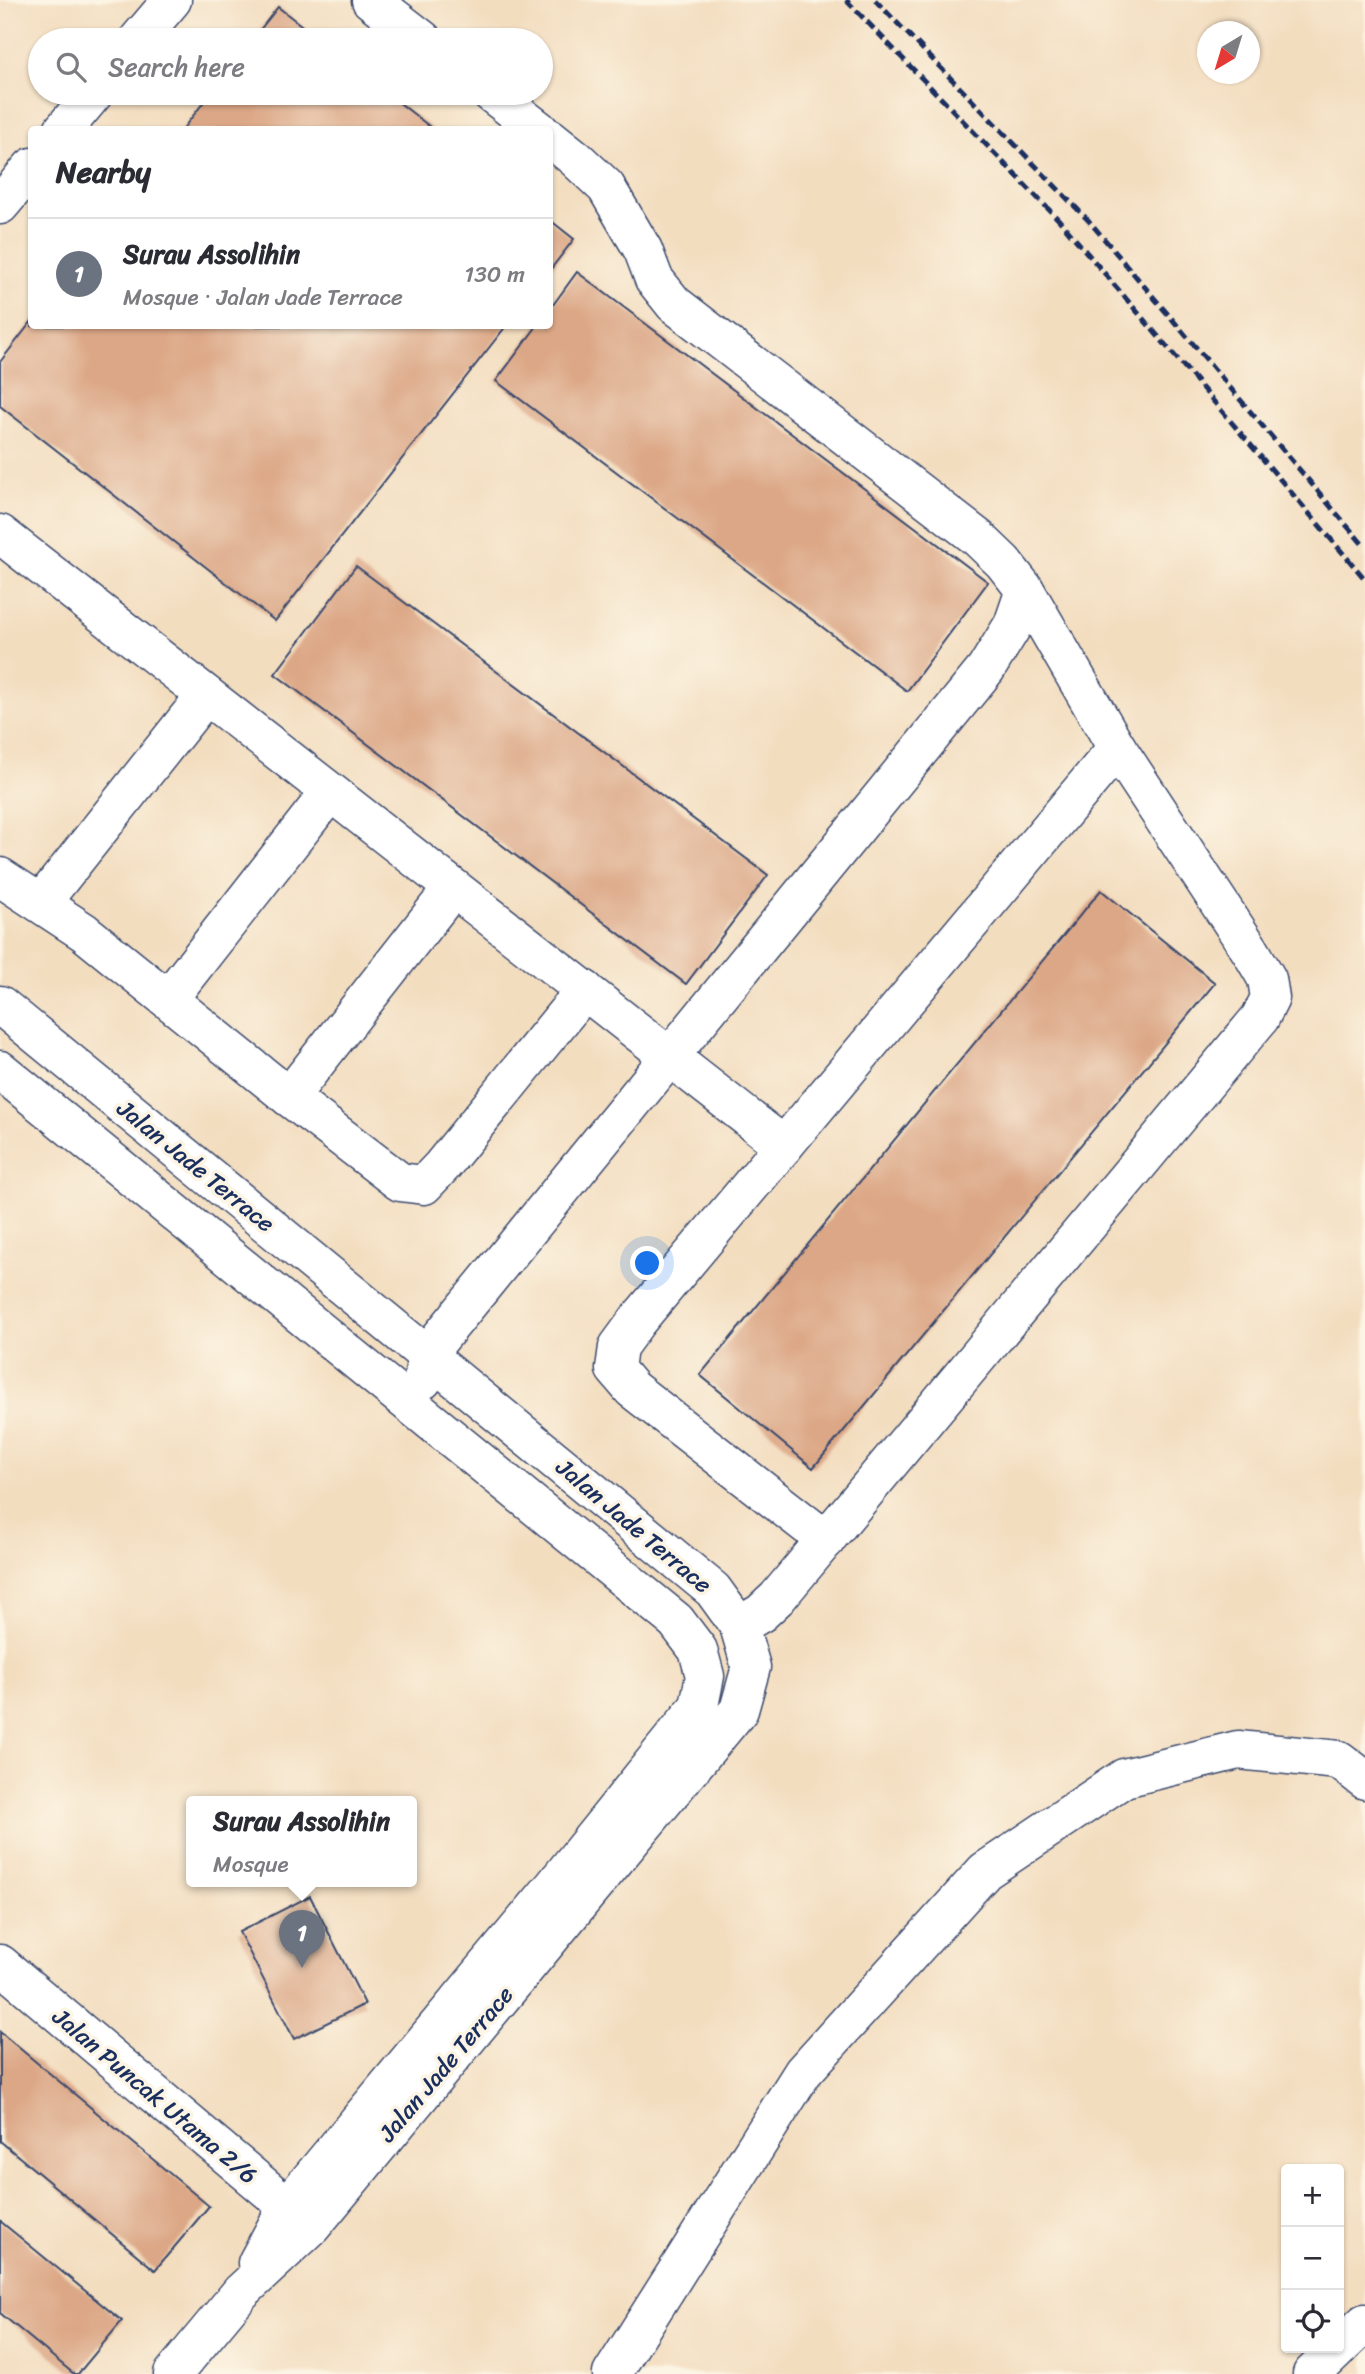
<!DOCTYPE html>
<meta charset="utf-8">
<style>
body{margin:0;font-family:Sriracha,sans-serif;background:#f7f7f7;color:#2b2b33}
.controls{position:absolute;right:21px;bottom:21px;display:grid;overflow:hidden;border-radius:7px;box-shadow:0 2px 5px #0004}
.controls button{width:63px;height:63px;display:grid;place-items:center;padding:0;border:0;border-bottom:2px solid #e1e1e2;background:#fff;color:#2b2b33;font:35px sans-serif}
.compass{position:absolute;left:1197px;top:21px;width:63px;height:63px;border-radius:50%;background:#fff;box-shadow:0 2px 5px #0004;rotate:218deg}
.you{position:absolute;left:648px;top:1264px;width:24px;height:24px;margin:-18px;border:5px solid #fff;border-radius:50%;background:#1a73e8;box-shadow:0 0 0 10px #1a73e833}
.badge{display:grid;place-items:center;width:46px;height:46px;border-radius:50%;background:#db2777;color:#fff;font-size:23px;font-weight:700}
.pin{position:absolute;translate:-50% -58px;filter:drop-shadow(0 2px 4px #0008)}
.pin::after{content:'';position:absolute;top:37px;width:24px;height:21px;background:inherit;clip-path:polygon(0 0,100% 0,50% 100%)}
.popup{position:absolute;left:186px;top:1796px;width:231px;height:91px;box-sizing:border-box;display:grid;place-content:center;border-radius:7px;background:#fff;filter:drop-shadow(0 2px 5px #0005);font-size:23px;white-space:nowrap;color:#7c7c81}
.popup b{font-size:26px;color:#2b2b33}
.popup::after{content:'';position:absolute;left:50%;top:100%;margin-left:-14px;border:14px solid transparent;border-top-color:#fff}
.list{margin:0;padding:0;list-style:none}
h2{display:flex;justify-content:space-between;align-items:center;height:91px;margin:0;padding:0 28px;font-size:30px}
h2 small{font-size:23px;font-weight:400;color:#7c7c81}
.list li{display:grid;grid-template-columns:46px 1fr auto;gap:21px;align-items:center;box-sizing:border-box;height:112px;padding:0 28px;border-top:2px solid #e1e1e2}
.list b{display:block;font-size:26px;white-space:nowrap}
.list p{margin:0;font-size:23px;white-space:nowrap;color:#7c7c81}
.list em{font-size:23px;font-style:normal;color:#7c7c81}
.icon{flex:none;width:38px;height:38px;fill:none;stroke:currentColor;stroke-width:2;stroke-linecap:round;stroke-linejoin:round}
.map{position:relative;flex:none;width:1365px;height:2374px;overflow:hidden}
.search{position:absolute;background:#fff;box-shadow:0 2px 5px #0004;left:28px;top:28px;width:525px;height:77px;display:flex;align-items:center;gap:18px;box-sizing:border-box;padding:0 24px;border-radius:38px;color:#7c7c81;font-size:26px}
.panel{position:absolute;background:#fff;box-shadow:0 2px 5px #0004;left:28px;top:126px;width:525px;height:203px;border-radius:7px}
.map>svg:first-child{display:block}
.building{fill:#dca786}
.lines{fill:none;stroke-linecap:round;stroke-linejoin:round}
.minor-casing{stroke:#3b496d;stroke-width:41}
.minor{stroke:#fff;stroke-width:38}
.rail{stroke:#1b2f5e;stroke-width:5;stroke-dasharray:10 5;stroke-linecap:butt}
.labels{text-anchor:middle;stroke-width:7;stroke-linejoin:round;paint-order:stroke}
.street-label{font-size:24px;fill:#1b2f5e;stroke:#fcf5e5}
</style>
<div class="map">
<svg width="1365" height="2374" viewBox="0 0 1365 2374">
<rect width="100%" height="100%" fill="#fcf5e5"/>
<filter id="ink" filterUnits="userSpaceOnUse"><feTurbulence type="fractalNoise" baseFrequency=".0143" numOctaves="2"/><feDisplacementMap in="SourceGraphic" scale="14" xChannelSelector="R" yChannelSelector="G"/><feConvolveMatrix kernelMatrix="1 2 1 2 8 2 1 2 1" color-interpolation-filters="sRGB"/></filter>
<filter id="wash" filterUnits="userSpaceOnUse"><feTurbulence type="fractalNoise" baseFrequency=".00686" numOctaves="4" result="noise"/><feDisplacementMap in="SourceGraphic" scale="28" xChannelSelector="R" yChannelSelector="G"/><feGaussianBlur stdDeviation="1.57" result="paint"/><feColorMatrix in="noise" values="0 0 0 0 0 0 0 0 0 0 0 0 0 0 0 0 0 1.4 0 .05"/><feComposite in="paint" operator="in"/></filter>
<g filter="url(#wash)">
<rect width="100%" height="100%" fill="#f3ddbf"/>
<g id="blocks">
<g class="building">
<polygon points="278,7 320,40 252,40"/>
<polygon points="211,93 387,93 434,130 182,130"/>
<polygon points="550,220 574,239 550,270"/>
<polygon points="577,272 988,582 907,691 496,381 537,326 550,326 550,309"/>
<polygon points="32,321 32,326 506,326 275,621 0,406 0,362"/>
<polygon points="356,566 768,875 686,984 275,674"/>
<polygon points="1101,890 1215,983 813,1468 700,1375"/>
<polygon points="310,1896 365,2004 294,2039 239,1932"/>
<polygon points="0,2032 209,2206 155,2270 0,2141"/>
<polygon points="0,2221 122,2321 78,2374 74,2374 0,2313"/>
</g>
</g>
</g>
<g filter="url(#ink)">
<use href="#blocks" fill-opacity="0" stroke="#3b496d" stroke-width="2"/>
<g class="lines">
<g class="minor-casing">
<g id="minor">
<polyline points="371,0 423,40"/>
<polyline points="138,40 172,0"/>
<polyline points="491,93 539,130"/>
<polyline points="63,130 94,93"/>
<polyline points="550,138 575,158 606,187 643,250 654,279 674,304 978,538 1003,562 1025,590 1117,748 1250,950 1267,979 1270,998 1260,1018 777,1598 761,1613 739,1626"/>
<polyline points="0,205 32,167"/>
<polyline points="0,534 784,1146"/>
<polyline points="0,877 84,932 289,1097 400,1182 424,1185 442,1166 585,990"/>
<polyline points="41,903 206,695"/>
<polyline points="168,999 330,792"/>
<polyline points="0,1005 713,1590 739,1626 751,1667 739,1710 312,2226 241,2292 173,2374"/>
<polyline points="0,1070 676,1621 698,1650 705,1676 699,1706 554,1886 287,2207 257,2263"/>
<polyline points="289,1097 453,888"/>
<polyline points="423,1380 427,1354 986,669 1013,625 1025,590"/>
<polyline points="826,1540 632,1389 615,1369 618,1347 637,1321 1117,748"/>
<polyline points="0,1964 306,2222"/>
<polyline points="612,2374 803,2072 985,1871 1124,1778 1238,1750 1339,1760 1365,1780"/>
<polyline points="1312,2374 1365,2323"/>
</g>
</g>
<use href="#minor" class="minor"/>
<g class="rail">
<polyline points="846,0 1059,220 1365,579"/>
<polyline points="875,0 1089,221 1365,547"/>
</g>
</g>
</g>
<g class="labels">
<g class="street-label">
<text transform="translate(196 1166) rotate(39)" y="8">Jalan Jade Terrace</text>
<text transform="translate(634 1526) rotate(40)" y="8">Jalan Jade Terrace</text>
<text transform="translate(446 2064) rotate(-50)" y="8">Jalan Jade Terrace</text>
<text transform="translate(155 2096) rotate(40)" y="8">Jalan Puncak Utama 2/6</text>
</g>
</g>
</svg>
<div class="controls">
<button>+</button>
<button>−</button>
<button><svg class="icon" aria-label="locate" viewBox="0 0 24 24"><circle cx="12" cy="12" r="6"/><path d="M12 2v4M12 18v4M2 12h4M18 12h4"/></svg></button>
</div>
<svg class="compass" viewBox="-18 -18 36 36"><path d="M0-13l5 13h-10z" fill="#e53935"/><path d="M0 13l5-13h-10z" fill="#7c7c81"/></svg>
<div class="you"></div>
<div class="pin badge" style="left:302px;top:1968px;background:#6b7280">1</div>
<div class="popup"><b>Surau Assolihin</b>Mosque</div>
<div class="search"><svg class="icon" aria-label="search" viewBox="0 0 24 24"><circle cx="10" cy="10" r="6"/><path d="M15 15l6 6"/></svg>Search here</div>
<section class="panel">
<h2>Nearby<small></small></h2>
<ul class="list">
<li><span class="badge" style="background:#6b7280">1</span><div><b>Surau Assolihin</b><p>Mosque · Jalan Jade Terrace</p></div><em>130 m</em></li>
</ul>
</section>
</div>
